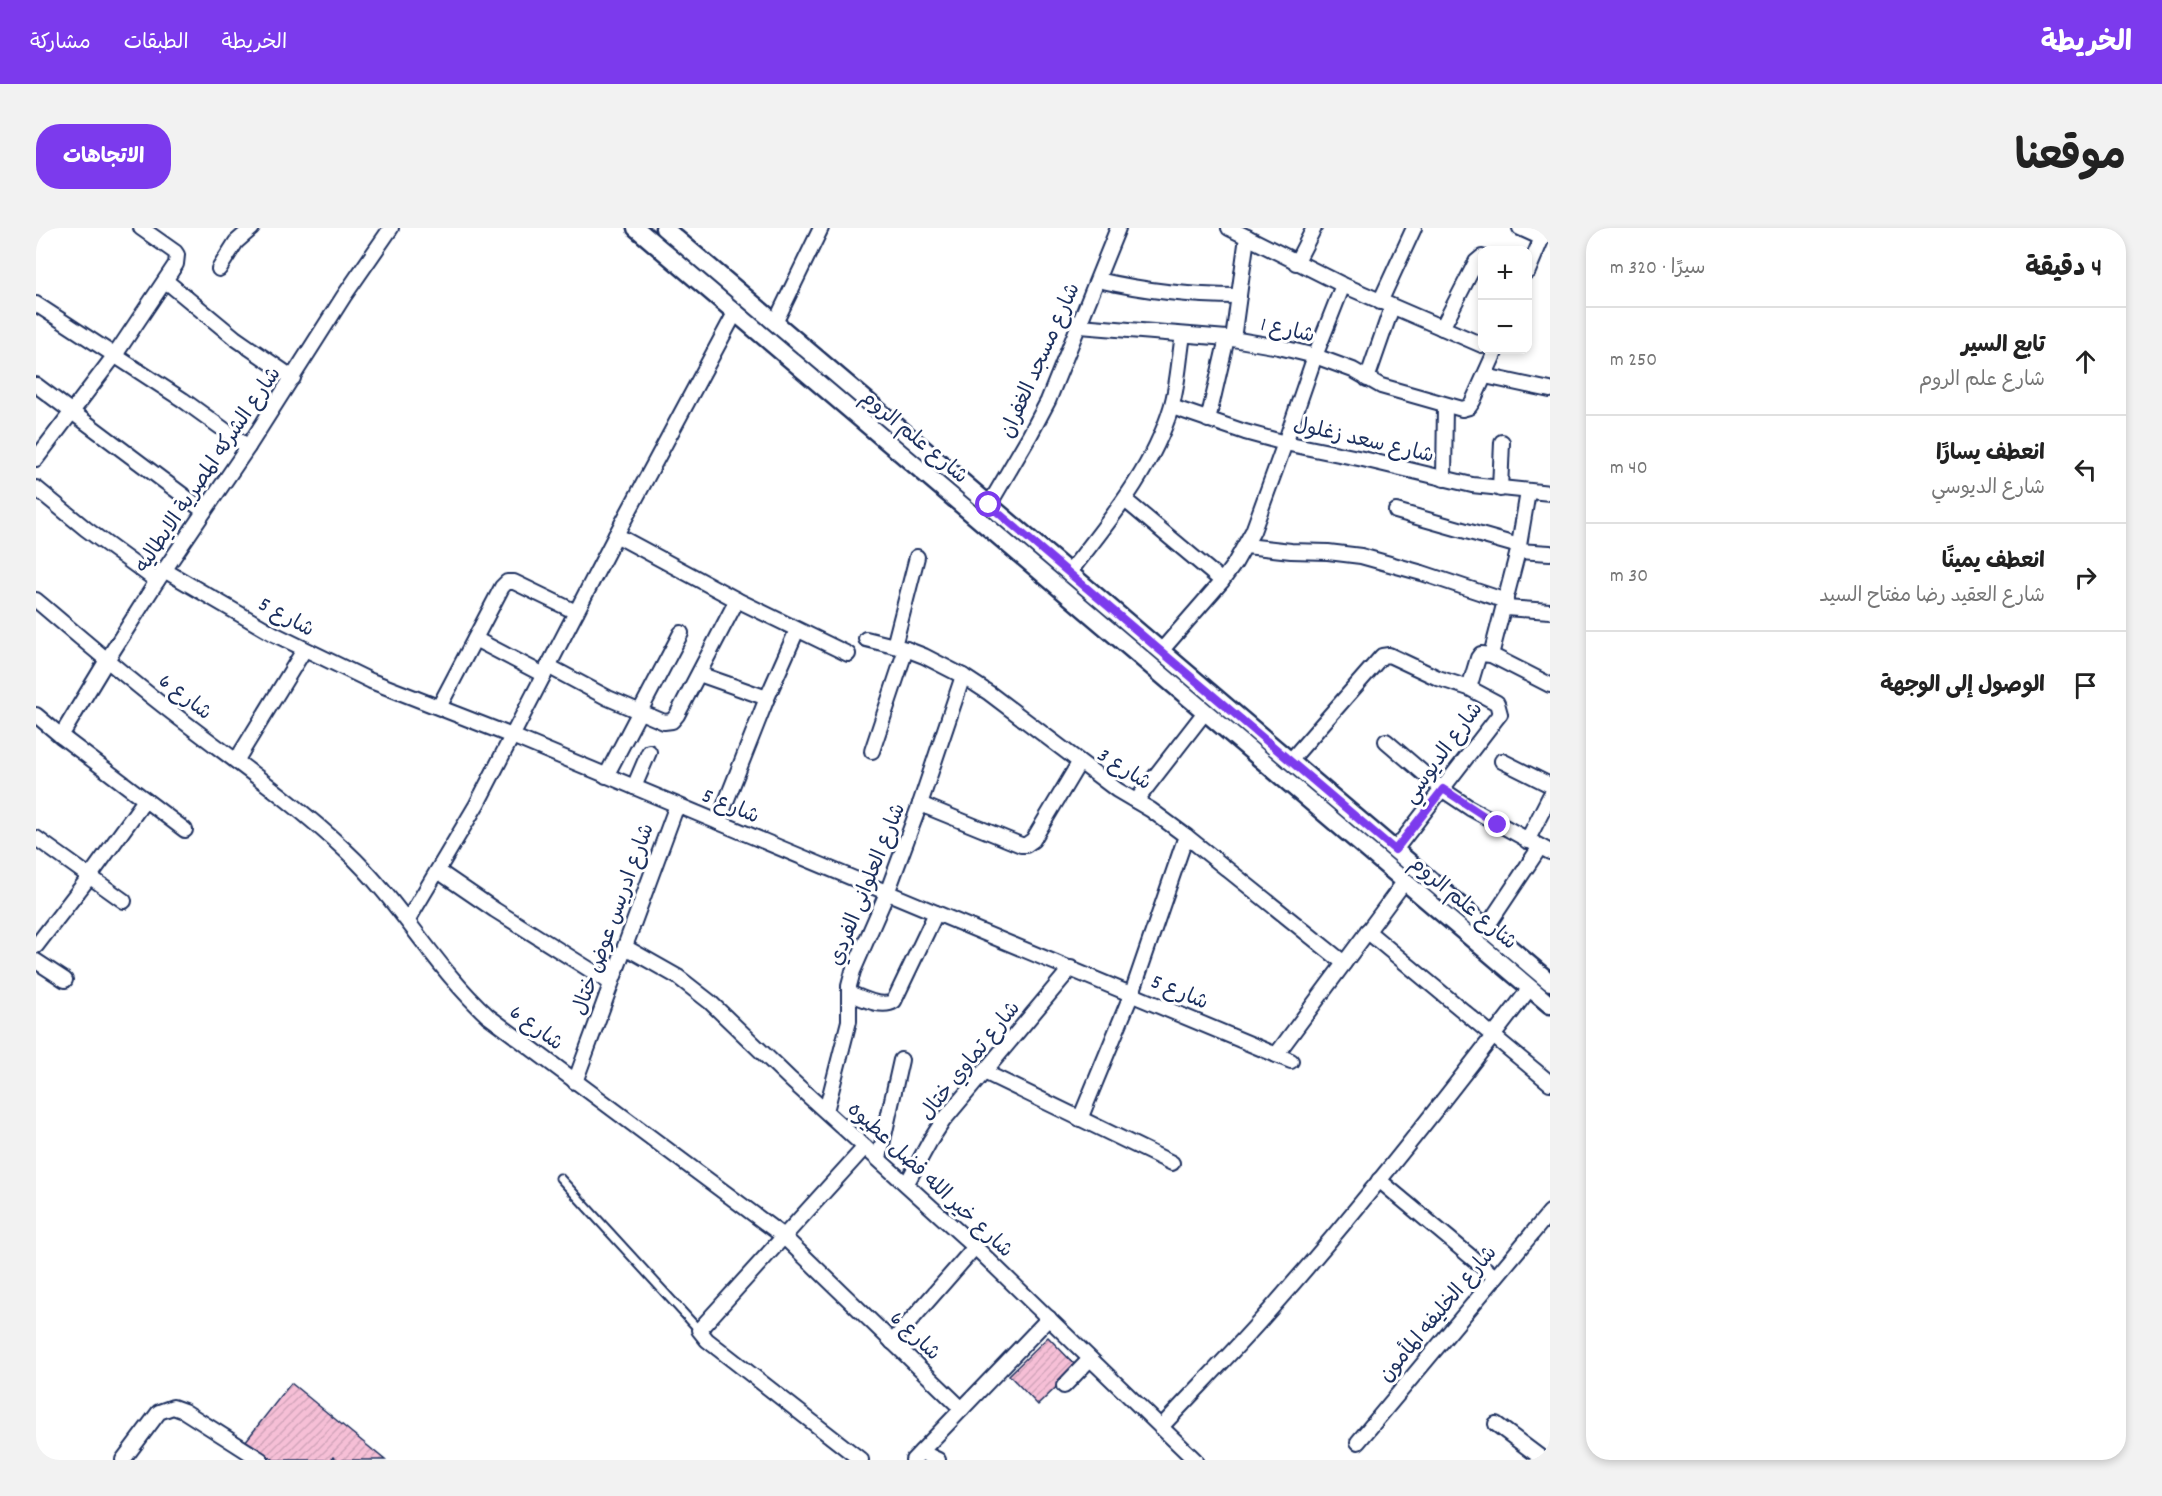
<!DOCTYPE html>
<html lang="ar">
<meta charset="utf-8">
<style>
body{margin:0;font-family:Dekko,"Playpen Sans Arabic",sans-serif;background:#f2f2f2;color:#222;direction:rtl}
.controls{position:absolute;right:18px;top:18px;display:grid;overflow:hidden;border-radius:12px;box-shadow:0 3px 9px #0003}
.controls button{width:54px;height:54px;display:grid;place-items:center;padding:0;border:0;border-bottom:2px solid #e0e0e0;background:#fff;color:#222;font:30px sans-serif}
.stop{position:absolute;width:18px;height:18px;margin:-14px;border:4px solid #7c3aed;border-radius:50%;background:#fff}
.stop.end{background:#7c3aed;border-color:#fff;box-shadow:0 2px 6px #0008}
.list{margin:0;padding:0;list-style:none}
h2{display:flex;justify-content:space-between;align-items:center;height:78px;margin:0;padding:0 24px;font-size:26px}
h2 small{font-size:20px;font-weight:400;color:#767676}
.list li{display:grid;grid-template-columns:39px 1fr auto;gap:18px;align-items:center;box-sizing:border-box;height:108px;padding:0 24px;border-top:2px solid #e0e0e0}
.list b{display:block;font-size:22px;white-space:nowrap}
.list p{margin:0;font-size:20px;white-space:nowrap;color:#767676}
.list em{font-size:20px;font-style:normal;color:#767676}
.icon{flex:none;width:33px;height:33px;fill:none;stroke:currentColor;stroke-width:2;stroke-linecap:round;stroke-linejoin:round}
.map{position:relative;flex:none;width:1514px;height:1232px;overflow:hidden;direction:ltr;border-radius:24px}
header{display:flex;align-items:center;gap:36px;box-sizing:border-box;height:84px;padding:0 30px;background:#7c3aed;color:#fff}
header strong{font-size:28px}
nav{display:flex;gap:33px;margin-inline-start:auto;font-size:21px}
.intro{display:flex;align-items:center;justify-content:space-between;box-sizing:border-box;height:144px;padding:0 36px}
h1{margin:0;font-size:42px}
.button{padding:15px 27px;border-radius:24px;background:#7c3aed;color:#fff;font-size:21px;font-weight:700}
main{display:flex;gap:36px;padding:0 36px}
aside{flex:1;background:#fff;border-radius:24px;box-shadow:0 3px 9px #0003}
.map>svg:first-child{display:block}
.building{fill:url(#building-hatch);stroke:#1b2f5e;stroke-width:1.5}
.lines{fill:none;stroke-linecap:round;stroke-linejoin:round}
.service-casing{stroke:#1b2f5e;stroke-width:11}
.minor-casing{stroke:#1b2f5e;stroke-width:18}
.tertiary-casing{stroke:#1b2f5e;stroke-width:21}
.service{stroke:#fff;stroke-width:7}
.minor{stroke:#fff;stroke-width:14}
.tertiary{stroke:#fff;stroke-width:16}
.route{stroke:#7c3aed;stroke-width:8}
.labels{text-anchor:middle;stroke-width:6;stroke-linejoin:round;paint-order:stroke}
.street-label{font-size:21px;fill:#1b2f5e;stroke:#fff}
</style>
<header>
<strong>الخريطة</strong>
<nav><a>الخريطة</a><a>الطبقات</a><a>مشاركة</a></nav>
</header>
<div class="intro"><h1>موقعنا</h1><a class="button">الاتجاهات</a></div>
<main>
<aside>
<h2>4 دقيقة<small>سيرًا · 320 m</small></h2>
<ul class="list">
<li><svg class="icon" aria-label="ahead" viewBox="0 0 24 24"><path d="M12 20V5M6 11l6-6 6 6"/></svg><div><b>تابع السير</b><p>شارع علم الروم</p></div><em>250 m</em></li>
<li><svg class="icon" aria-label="left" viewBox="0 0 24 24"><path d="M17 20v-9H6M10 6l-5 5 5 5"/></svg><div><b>انعطف يسارًا</b><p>شارع الديوسي</p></div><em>40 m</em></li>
<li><svg class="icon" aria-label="right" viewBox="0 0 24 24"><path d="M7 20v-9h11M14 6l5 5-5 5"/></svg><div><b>انعطف يمينًا</b><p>شارع العقيد رضا مفتاح السيد</p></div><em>30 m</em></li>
<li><svg class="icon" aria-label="arrive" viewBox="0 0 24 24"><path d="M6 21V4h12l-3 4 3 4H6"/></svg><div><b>الوصول إلى الوجهة</b></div></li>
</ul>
</aside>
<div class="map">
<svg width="1514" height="1232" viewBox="0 0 1514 1232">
<defs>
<pattern id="building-hatch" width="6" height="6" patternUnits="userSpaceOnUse" patternTransform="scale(1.5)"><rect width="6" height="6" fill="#f6bfd6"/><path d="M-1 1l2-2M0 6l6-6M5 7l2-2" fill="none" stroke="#d2a4ba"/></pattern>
</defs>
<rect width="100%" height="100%" fill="#fff"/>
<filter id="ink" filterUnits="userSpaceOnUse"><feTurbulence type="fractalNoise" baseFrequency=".0167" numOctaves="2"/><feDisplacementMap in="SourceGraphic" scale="12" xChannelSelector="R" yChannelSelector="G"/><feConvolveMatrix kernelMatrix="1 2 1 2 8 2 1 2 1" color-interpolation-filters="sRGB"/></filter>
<g filter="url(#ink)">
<g class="building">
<polygon points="1012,1109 1041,1139 1002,1177 973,1147"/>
<polygon points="255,1155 349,1232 302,1232 297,1229 295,1232 238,1232 209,1214"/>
</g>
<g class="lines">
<g class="service-casing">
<polyline id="service" points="524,950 663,1102"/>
</g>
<g class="minor-casing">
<g id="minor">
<polyline points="1193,0 1307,57 1446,117"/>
<polyline points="1484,0 1506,10"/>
<polyline points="1260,35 1278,0"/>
<polyline points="183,41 200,14 216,0"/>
<polyline points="1492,43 1510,0"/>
<path d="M1062 52C1109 63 1154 68 1203 68"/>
<polyline points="130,53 199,110 257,150"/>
<polyline points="1344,74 1378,0"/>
<polyline points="0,76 147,172 212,219"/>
<polyline points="739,95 785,0"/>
<polyline points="1044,98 1191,110 1243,119 1279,128 1317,142 1345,158 1426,181 1433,179 1437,173 1460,122"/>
<polyline points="1406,100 1440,34 1446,29"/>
<polyline points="1197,111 1211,9"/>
<polyline points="1449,148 1514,162"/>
<polyline points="1331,151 1356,79"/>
<polyline points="0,157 168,283"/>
<polyline points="1136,179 1209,204 1249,215 1327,231 1436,257 1514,265"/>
<polyline points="1172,192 1191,110"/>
<polyline points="0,231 79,127 140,36 141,27 139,24 105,0"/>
<polyline points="1408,251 1409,177"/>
<polyline points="0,260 50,301 121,353"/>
<polyline points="1464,261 1466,214"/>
<polyline points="1089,272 1186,353"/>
<polyline points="953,277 994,207 1012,173 1082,0"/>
<polyline points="1360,283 1483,318"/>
<polyline points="580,307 701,372 812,426"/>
<polyline points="1210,318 1255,323 1292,324 1325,328 1386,345 1470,373"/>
<polyline points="1482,323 1514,325"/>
<polyline points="128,342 238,406 335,453 476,508 1255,833"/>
<path d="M1033 345C1072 294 1116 243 1135 180 1142 158 1143 131 1147 107"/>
<path d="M0 372C41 407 83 443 125 476 187 525 253 569 310 623 364 673 398 739 452 788L747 1008 926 1181"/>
<polyline points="1469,380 1514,383"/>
<polyline points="439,411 508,447"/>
<polyline points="830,411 870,421 888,428 927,448 953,465 1081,562 1115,582 1150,608 1308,735"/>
<polyline points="858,418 881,329"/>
<polyline points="1125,423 1186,353 1199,335 1217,303 1249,215 1279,128 1307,57"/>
<polyline points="1455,427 1482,323 1492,264"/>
<polyline points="512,438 572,470 628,494 636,493 641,487 701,372"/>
<polyline points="663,446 731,470"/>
<polyline points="1433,460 1442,430 1445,426 1455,427 1514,457"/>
<polyline points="403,479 466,359 471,354 478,354 540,384"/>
<polyline points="0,487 25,508 149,602"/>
<polyline points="25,508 71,432 121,353 212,219 308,68 355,0"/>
<polyline points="1350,513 1407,562 1434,580 1514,624"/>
<polyline points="836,523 870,421"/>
<polyline points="200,533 268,422"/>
<polyline points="1254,533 1346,428 1353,427 1402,450 1433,460 1461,475 1464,486 1460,491 1359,622"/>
<polyline points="1466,533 1514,557"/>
<polyline points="570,548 645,405"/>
<polyline points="598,559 613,524"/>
<polyline points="1100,573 1169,484"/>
<polyline points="884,576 985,617 990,617 997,612 1043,535"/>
<polyline points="682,594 731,470 761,402"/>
<polyline points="0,610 88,673"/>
<polyline points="1491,613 1514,568"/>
<polyline points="402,643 459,682 575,755"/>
<polyline points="372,692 441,576 580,307 699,85"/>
<polyline points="1450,700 1504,619"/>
<polyline points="1331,703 1514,855"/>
<polyline points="0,718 54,648 109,572"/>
<polyline points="589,719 642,749 674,774 755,852 939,1019 1159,1232"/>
<polyline points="0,733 29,752"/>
<path d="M813 765C826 770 846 781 858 773L900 685"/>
<polyline points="1240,827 1369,653"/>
<polyline points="948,844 1136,935"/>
<polyline points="539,854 641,577"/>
<polyline points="790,883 813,793 813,758 817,743 851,665 884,576 927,448"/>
<polyline points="1044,891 1096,765 1150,608"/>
<polyline points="843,930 865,832"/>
<polyline points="1343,952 1459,1049"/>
<polyline points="871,955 894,913 907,893 1035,740"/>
<polyline points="856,1114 939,1019"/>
<polyline points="1028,1158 1054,1131"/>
<polyline points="1460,1196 1508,1232"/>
<path d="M1125 1199C1163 1158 1203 1118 1240 1075 1329 974 1412 867 1494 760"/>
<polyline points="1322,1214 1514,984"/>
<polyline points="885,1224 902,1232"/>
<polyline points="87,1232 123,1184 137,1179 148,1183 225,1232"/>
<polyline points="825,1232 671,1112 663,1102 829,919"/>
<polyline points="877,1232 1013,1090"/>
</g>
</g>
<g class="tertiary-casing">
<g id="tertiary">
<polyline points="600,0 1514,777"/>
<polyline points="628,0 1514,754"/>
</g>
</g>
<use href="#service" class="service"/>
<use href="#minor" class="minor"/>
<use href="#tertiary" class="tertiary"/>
</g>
</g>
<g class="lines" filter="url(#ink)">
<polyline class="route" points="953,277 1359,622 1407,561 1462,597"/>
</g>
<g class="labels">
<g class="street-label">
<text transform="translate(1252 101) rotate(13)" y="7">شارع 1</text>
<text transform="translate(1003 132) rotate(-66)" y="7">شارع مسجد الغفران</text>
<text transform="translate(879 208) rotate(40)" y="7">شارع علم الروم</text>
<text transform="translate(1328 211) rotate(13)" y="7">شارع سعد زغلول</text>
<text transform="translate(171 241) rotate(-56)" y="7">شارع الشركه المصرية الايطاليه</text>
<text transform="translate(251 388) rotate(29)" y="7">شارع 5</text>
<text transform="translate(150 468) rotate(38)" y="7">شارع 6</text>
<text transform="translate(1406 524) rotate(-54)" y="7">شارع الديوسي</text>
<text transform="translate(1089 540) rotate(33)" y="7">شارع 3</text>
<text transform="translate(695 577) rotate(23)" y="7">شارع 5</text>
<text transform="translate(830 656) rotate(-68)" y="7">شارع العلوانى الفردي</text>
<text transform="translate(1428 674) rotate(40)" y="7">شارع علم الروم</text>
<text transform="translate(576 691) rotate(-70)" y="7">شارع ادريس عوض ختال</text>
<text transform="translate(1144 763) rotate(23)" y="7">شارع 5</text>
<text transform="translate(501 799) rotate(37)" y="7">شارع 6</text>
<text transform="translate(933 832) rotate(-51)" y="7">شارع تماوي ختال</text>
<text transform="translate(895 951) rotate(43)" y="7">شارع خير الله فضل عطيوه</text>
<text transform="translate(1401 1085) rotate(-50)" y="7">شارع الخليفه المأمون</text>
<text transform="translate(880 1107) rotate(44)" y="7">شارع 6</text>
</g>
</g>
</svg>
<div class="controls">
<button>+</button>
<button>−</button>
</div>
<div class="stop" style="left:953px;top:277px"></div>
<div class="stop end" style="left:1462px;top:597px"></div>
</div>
</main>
